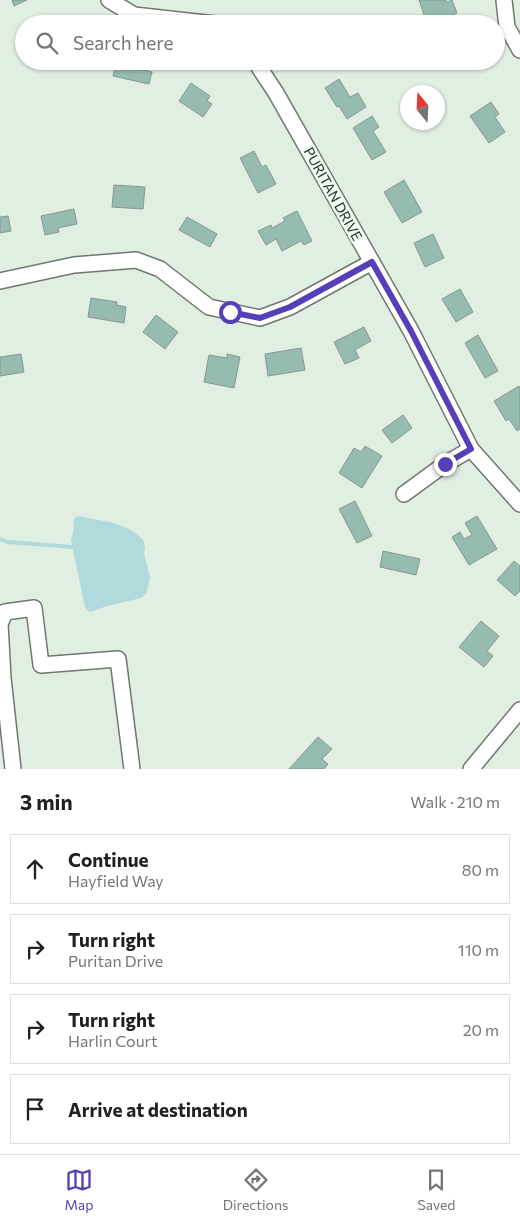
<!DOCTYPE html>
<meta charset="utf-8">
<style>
body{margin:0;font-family:Commissioner,sans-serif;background:#f6f6f6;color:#202124}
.compass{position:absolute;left:400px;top:85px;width:45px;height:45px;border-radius:50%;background:#fff;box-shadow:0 1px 4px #0004;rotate:342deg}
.stop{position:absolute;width:15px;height:15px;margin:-11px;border:4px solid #5441b9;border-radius:50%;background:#fff}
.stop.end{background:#5441b9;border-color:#fff;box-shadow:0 1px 5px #0008}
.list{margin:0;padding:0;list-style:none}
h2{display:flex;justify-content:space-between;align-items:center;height:65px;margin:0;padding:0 20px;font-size:21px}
h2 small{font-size:16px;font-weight:400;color:#757577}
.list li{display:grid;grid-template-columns:32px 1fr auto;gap:15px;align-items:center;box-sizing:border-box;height:70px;margin:0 10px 10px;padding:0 10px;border:1px solid #e0e0e0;border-radius:0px}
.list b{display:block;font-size:19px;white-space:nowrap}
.list p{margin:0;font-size:16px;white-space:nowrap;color:#757577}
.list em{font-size:16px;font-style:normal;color:#757577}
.icon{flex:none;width:28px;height:28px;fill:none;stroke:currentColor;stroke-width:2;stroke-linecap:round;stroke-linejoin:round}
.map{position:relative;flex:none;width:520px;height:769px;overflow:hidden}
.search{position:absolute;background:#fff;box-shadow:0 1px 4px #0004;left:15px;right:15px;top:15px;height:55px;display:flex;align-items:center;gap:12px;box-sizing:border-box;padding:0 18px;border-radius:28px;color:#757577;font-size:19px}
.sheet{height:385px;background:#fff}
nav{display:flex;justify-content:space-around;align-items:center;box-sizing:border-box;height:70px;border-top:1px solid #e0e0e0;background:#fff;font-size:14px;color:#757577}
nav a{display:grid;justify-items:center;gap:2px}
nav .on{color:#5441b9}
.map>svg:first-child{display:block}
.water{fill:#b1dadd}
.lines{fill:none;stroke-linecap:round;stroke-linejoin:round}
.stream{stroke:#b1dadd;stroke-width:4}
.building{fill:#96bcb0;stroke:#889893}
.minor-casing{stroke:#6e796f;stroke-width:18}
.minor{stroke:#fff;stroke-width:15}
.route{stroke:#5441b9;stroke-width:6}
.labels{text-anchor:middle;stroke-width:5;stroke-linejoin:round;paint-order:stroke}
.street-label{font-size:14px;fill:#2c302c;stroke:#effbef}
</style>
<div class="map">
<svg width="520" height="769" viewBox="0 0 520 769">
<rect width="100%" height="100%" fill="#e1eee2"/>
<polygon class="water" points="78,516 114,523 131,530 141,538 144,542 145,548 144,553 150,578 146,594 141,598 107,606 90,612 85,608 71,540 73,533 74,519"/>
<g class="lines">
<polyline class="stream" points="0,539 8,542 72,547"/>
</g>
<g class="building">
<polygon points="12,0 27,0 14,6"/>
<polygon points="419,0 446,0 447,2 452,0 457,13 427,24"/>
<polygon points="50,17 57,24 44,24"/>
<polygon points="116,63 152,72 149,84 113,76"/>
<polygon points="339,79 350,97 358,93 366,107 347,119 339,106 337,107 325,88"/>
<polygon points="191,83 210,96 207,101 212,104 203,117 179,101"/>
<polygon points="491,102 499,114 495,117 505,132 489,143 470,116"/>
<polygon points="372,116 379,127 373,131 386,152 372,160 353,128"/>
<polygon points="254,151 262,167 266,165 276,184 258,193 240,158"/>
<polygon points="404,180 422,212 402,223 384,192"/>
<polygon points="114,185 145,187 143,209 112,207"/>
<polygon points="74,209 77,224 58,228 59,232 45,235 41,216"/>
<polygon points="297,211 312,241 304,245 301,241 282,251 276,239 266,245 258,231 271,225 272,228 285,221 283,218"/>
<polygon points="8,216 11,231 0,233 0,217"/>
<polygon points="187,217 217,234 210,247 179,230"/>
<polygon points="433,234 444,258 425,267 414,243"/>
<polygon points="460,289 473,312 456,322 442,299"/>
<polygon points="91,298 117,302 117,305 126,307 124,323 88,317"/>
<polygon points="156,315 178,332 165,349 143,332"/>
<polygon points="364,327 371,341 355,350 359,358 345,364 334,342"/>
<polygon points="478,335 498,371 485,378 465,343"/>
<polygon points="301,348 305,370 268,376 265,354"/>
<polygon points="21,354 24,372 0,376 0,357"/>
<polygon points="227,354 240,357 234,388 204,382 209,355 227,358"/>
<polygon points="519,386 520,389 520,429 517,431 509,419 506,421 494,401"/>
<polygon points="403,415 412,428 392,443 382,430"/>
<polygon points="365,446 382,456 362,488 339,473 354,448 361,452"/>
<polygon points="355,501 372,536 357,543 339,509"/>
<polygon points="477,516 497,549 469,565 452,537 460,532 464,539 472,535 465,523"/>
<polygon points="383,551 420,559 416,575 380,567"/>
<polygon points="514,561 520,566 520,591 515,596 497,580"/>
<polygon points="481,621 499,636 487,651 493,656 484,667 459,647"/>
<polygon points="318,737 332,749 322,759 328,764 324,769 289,769"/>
</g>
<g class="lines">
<g class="minor-casing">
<g id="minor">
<polyline points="109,0 134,15 215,24"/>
<polyline points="504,0 507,27 520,50"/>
<polyline points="255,61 276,93 411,331 471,449 520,504"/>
<polyline points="0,281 74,265 136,260 160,269 209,307 260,318 290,307 372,262"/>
<polyline points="404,494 445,464 471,449"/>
<polyline points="13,769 3,678 0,624 5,612 34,608 41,665 118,659 132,769"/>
<polyline points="471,769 520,710"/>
</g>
</g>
<use href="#minor" class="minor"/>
</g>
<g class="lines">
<polyline class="route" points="230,312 260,318 290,307 372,262 411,331 471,449 445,464"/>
</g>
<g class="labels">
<g class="street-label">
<text transform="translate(333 194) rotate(61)" y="5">PURITAN DRIVE</text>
</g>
</g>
</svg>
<svg class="compass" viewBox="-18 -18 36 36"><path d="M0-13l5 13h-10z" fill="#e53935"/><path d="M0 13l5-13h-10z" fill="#757577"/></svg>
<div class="stop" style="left:230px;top:312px"></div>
<div class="stop end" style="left:445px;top:464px"></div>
<div class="search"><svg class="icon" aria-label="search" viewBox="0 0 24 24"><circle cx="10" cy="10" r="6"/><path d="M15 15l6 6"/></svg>Search here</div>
</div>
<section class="sheet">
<h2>3 min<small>Walk · 210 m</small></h2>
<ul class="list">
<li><svg class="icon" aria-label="ahead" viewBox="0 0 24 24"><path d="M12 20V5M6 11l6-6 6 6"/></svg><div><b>Continue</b><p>Hayfield Way</p></div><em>80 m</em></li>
<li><svg class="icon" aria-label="right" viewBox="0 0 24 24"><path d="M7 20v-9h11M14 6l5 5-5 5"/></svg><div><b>Turn right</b><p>Puritan Drive</p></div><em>110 m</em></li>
<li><svg class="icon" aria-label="right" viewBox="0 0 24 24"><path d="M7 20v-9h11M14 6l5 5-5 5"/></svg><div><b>Turn right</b><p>Harlin Court</p></div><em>20 m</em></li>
<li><svg class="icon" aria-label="arrive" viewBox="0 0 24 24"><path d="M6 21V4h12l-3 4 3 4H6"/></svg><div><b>Arrive at destination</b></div></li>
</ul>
</section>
<nav>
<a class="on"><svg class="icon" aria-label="map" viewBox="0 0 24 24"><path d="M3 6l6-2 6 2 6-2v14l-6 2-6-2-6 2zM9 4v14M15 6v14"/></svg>Map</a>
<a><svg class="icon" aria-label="directions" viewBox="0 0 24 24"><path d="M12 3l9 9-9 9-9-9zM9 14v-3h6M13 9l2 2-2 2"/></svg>Directions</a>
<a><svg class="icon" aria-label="saved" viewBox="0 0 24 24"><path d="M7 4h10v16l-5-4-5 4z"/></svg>Saved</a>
</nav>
